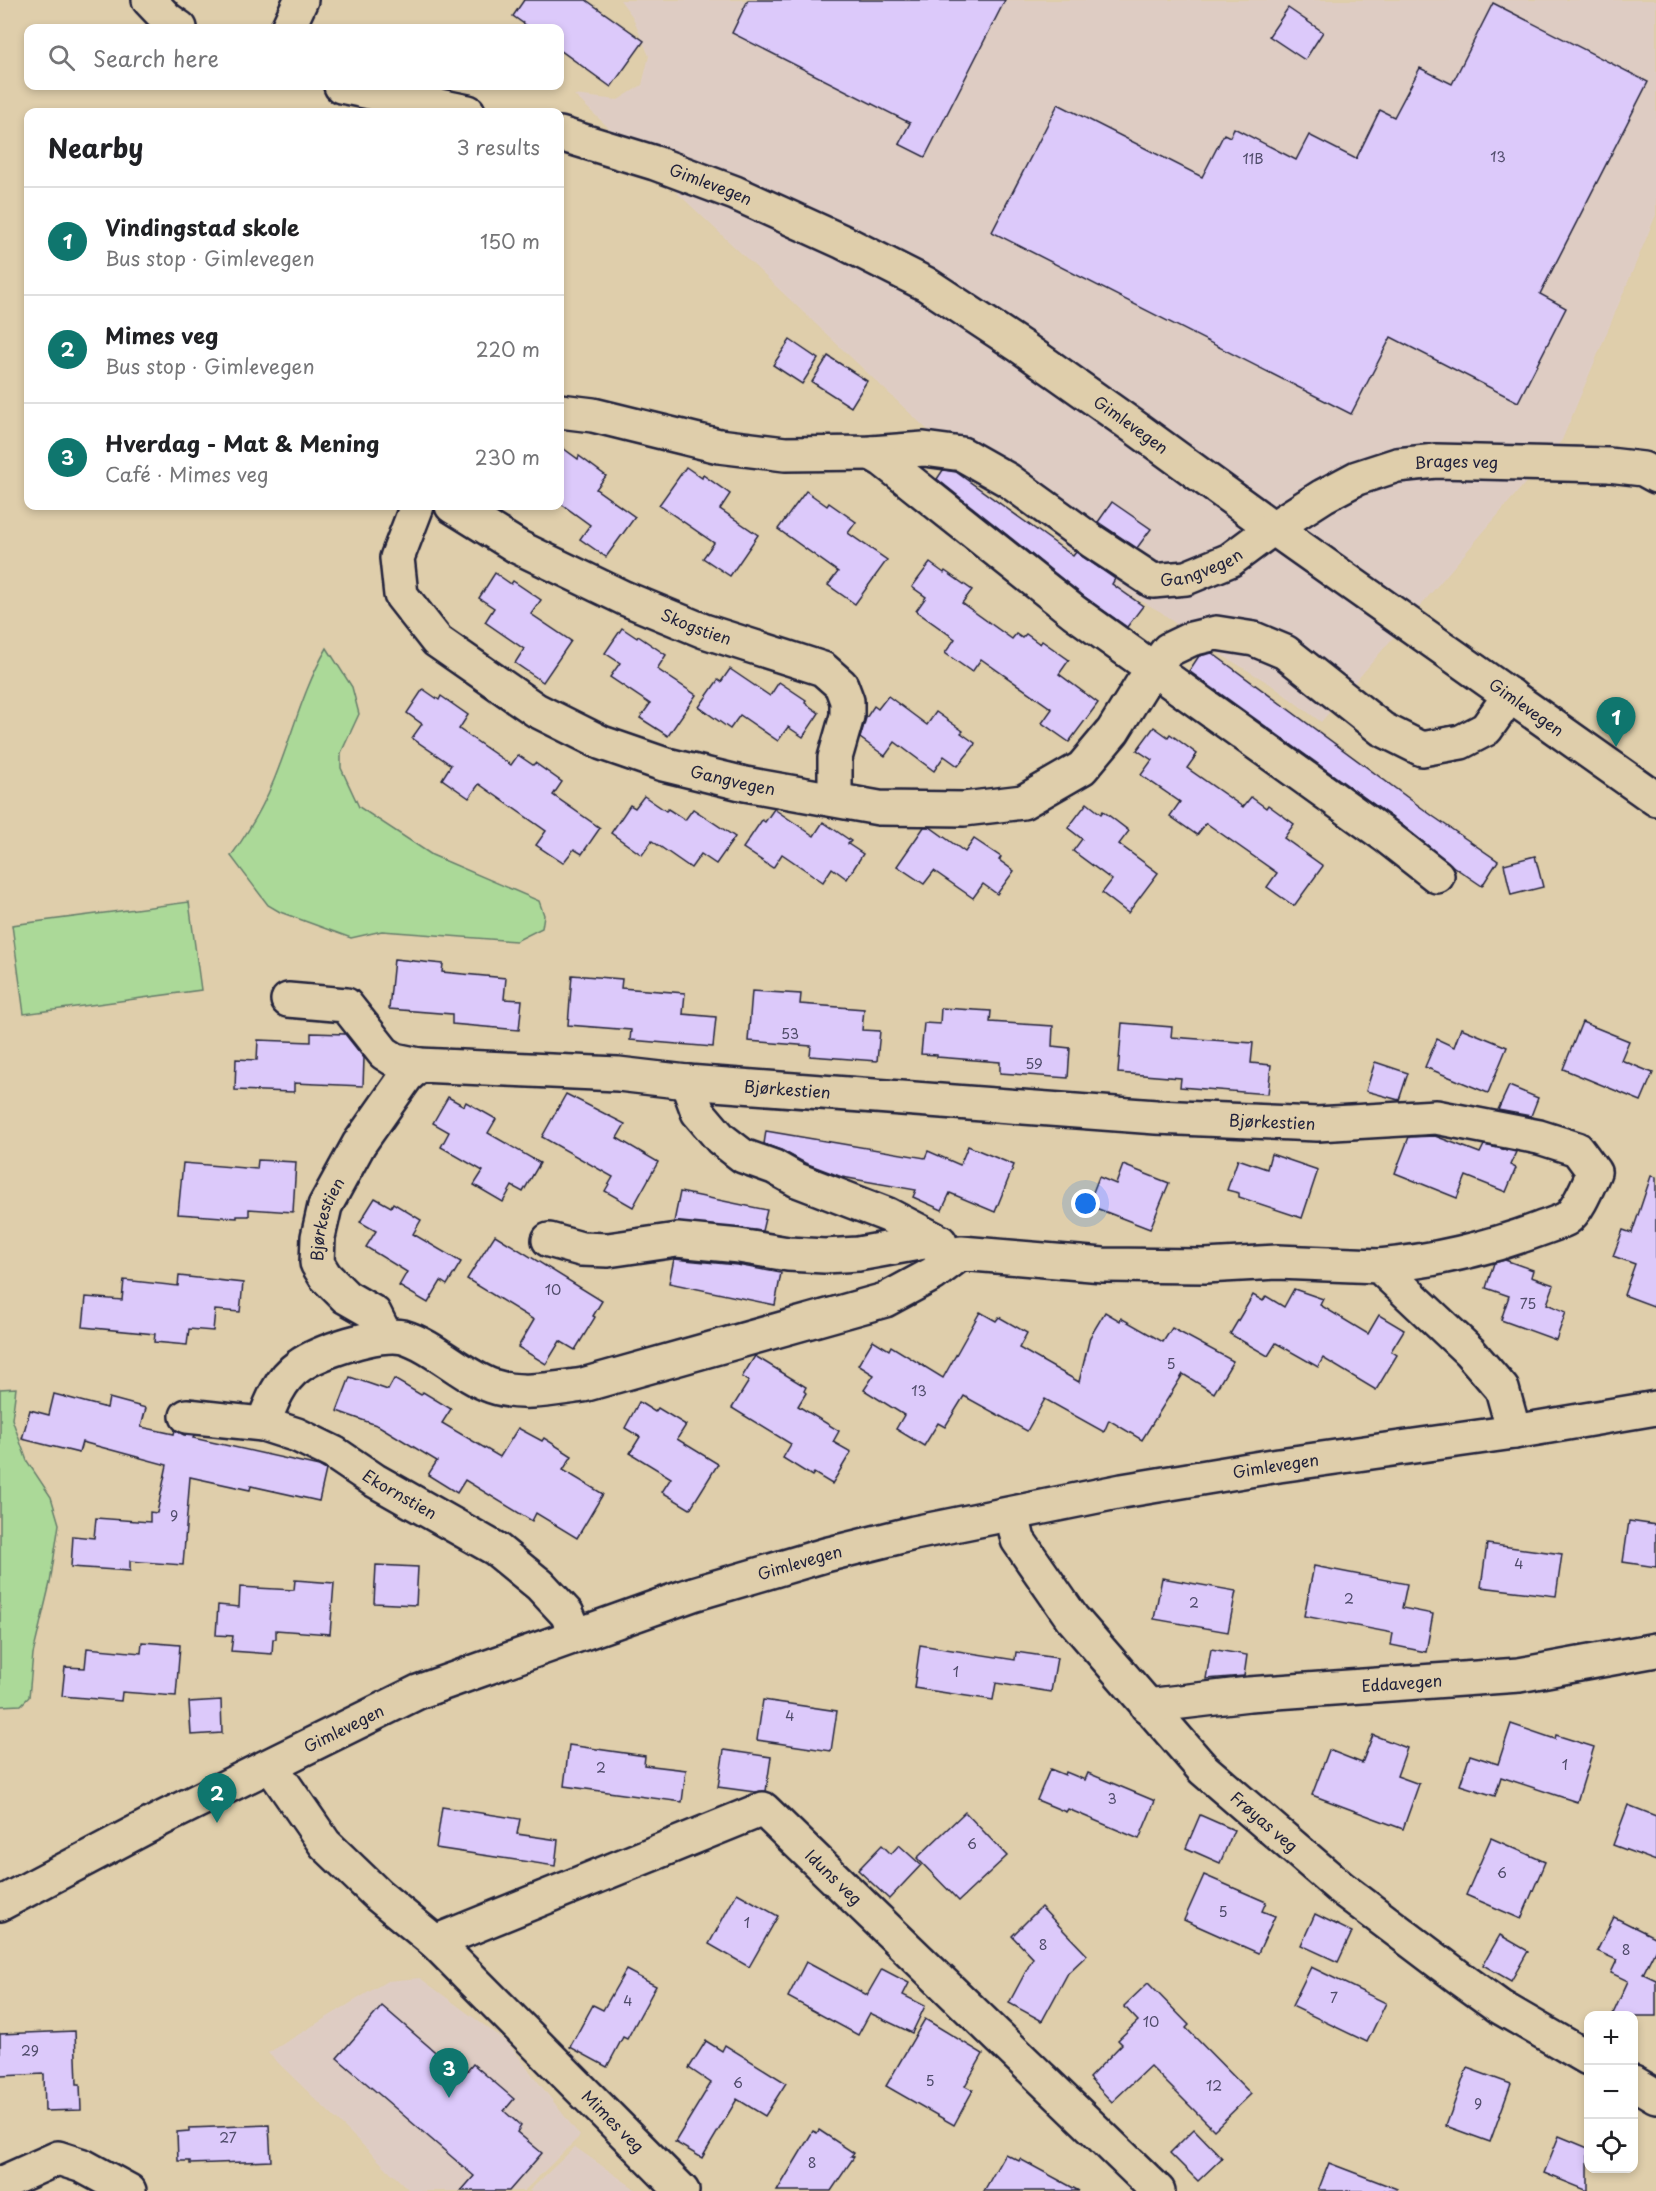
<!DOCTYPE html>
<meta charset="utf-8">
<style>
body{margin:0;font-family:"Playpen Sans",sans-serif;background:#f2f2f2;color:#202124}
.controls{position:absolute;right:18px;bottom:18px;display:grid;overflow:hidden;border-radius:12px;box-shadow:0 3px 9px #0003}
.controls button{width:54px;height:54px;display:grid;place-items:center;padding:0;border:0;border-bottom:2px solid #e0e0e0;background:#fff;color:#202124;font:30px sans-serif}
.you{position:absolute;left:1086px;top:1204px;width:21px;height:21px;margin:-15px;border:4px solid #fff;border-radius:50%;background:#1a73e8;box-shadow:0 0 0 9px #1a73e833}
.badge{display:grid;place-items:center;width:39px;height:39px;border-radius:50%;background:#0f766e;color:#fff;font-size:20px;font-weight:700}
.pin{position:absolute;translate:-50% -50px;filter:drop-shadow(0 2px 3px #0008)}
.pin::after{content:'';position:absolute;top:32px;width:21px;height:18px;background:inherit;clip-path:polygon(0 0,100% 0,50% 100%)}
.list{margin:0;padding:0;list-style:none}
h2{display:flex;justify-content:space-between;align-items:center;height:78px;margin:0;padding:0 24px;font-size:26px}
h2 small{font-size:20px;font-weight:400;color:#757577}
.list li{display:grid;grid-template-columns:39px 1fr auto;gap:18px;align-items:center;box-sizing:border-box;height:108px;padding:0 24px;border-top:2px solid #e0e0e0}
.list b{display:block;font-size:22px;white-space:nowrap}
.list p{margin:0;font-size:20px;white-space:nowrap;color:#757577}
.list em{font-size:20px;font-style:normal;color:#757577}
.icon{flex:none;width:33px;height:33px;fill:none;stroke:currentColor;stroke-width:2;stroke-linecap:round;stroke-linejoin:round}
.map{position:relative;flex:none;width:1656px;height:2191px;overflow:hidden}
.search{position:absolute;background:#fff;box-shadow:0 3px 9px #0003;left:24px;top:24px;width:540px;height:66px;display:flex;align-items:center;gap:15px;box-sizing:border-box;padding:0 21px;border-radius:12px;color:#757577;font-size:22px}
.panel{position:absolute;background:#fff;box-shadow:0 3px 9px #0003;left:24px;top:108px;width:540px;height:402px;border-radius:12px}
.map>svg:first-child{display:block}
.built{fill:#deccc3}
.green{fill:#abd998;stroke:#667e6a;stroke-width:1.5}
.building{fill:#dcc9fa;stroke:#22223b;stroke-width:1.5}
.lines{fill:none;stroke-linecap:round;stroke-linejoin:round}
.minor-casing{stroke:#22223b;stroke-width:38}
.minor{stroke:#dfceab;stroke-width:33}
.labels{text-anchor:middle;stroke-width:5;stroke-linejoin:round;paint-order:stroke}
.number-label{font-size:14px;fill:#504c6b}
.street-label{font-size:16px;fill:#22223b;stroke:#dfceab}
</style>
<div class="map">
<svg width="1656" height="2191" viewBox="0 0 1656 2191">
<rect width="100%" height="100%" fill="#dfceab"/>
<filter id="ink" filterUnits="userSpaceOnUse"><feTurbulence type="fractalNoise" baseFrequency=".0167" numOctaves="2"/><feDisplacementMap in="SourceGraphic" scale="12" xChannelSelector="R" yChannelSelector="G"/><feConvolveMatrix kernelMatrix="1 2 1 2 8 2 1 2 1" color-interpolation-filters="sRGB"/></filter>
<g filter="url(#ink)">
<g class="built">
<polygon points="620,0 1656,0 1656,215 1562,440 1321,722 1270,684 1195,639 1161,612 1110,584 952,453 574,95 618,100 642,85 649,56 632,16"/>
<polygon points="420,1978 508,2043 580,2136 524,2191 410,2191 268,2053 387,1981"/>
<polygon points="575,2147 638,2191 529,2191"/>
</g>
<g class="green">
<path d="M327 648 352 687 359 714 341 753V768L359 807 432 855 539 901 544 915 542 928 516 941 382 931 351 938 280 912 268 905 231 856C248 833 263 807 274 780 292 736 303 689 327 648Z"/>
<polygon points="189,902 201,990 24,1014 12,925"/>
<polygon points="16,1388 12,1419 27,1461 51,1497 59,1524 50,1583 33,1654 29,1697 21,1705 0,1706 0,1389"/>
</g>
<g class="building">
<polygon points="524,0 586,0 644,41 611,87 560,50 560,28 530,28 513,16"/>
<polygon points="748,0 1005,0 925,157 899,144 910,123 732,33"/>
<polygon points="1493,3 1648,82 1540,294 1566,308 1518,402 1391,337 1351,414 992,232 1058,104 1202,177 1224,134 1230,137 1234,128 1296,160 1309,135 1356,159 1380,110 1394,117 1420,68 1452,84"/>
<polygon points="1288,8 1323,32 1305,60 1269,36"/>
<polygon points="790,340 818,359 802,384 773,365"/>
<polygon points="828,356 867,381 851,407 812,382"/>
<polygon points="560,446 578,459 579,456 606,476 596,489 635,517 606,557 580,539 590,525 560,503"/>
<polygon points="686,467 702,478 703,475 730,494 720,509 758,535 730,576 703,558 714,543 659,505"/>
<polygon points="943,470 956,472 1073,556 1076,552 1115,579 1112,584 1143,606 1127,627 1085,597 937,479"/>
<polygon points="806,491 827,506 829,503 856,522 848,533 887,560 855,604 828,585 838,572 778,529"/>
<polygon points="1112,502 1151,529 1137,548 1098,522"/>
<polygon points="930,563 944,573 945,571 972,590 962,603 1012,639 1016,634 1022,638 1026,634 1040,644 1042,641 1069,660 1059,674 1098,703 1069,742 1042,723 1052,709 981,659 972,672 945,653 955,639 916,611 926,597 912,587"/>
<polygon points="495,573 511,584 513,581 541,600 531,614 571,641 543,682 515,663 524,649 485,622 494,608 479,598"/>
<polygon points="622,628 637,638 638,636 666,655 657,669 696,695 668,736 640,718 650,704 610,677 620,663 605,653"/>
<polygon points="1212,653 1434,817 1498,861 1482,886 1454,867 1397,821 1189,671 1199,656"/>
<polygon points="730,669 770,696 779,682 806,700 805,703 819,713 803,737 788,727 778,741 740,715 730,729 699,707 718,680 721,682"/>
<polygon points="423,689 439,700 441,696 468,715 459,729 511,765 518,755 533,765 535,763 562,782 553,795 600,828 582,854 574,849 563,863 536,845 546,831 479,784 469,798 442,779 451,765 412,738 422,724 407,713"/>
<polygon points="888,696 927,725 936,712 963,731 961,733 975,743 974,746 958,766 944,756 934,771 895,742 885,756 860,738 866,718 874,706 878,709"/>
<polygon points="1154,727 1168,737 1170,734 1197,754 1187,768 1243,807 1251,797 1266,808 1268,805 1294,824 1284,838 1323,866 1294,906 1267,887 1277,873 1206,823 1197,835 1170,816 1180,802 1141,775 1152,760 1137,750"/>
<polygon points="644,796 666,811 668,809 685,820 693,809 735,837 716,864 701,854 691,868 652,841 642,855 611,833 630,805 635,808"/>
<polygon points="1087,803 1101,814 1103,811 1129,831 1119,844 1158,873 1128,913 1102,893 1112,880 1073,851 1082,839 1068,828"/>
<polygon points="774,809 814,836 823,822 851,841 848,844 863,854 847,879 832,868 823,882 782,854 773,868 743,848 762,820 765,822"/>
<polygon points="924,827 930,827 965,852 974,839 1001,857 999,860 1014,871 997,894 983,884 973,898 934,871 924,884 897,866"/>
<polygon points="1535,856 1543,887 1511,895 1504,864"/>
<polygon points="394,959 443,964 442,972 506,978 504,999 522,1000 519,1030 452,1024 452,1014 389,1009"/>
<polygon points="572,975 622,979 621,988 685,993 683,1014 716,1017 713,1047 630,1040 631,1030 568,1025"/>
<polygon points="752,991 801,994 800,1004 864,1009 862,1030 880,1031 877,1061 810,1056 811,1046 748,1041"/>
<polygon points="941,1008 991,1011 990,1022 1053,1026 1052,1046 1070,1048 1068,1078 1000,1073 1000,1062 937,1057 937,1055 921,1054 924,1023 940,1024"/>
<polygon points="1582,1022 1629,1041 1621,1060 1653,1073 1641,1101 1563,1069"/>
<polygon points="1122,1023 1172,1027 1171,1037 1253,1043 1251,1063 1271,1065 1268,1094 1180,1087 1181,1078 1118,1073"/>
<polygon points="1461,1028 1507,1047 1488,1093 1425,1067 1437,1039 1454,1047"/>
<polygon points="311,1033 345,1034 364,1058 363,1086 294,1083 294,1092 235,1090 236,1059 257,1060 258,1040 311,1042"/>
<polygon points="1375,1062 1408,1073 1399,1100 1366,1091"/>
<polygon points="1509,1086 1538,1098 1531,1116 1498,1110"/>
<polygon points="566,1094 625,1124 617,1138 658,1162 633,1207 605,1191 613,1177 542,1137"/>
<polygon points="448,1097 464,1106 466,1102 496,1119 488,1133 540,1163 523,1192 512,1186 503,1202 474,1185 483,1171 441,1147 449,1132 433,1123"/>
<polygon points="766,1131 925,1158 928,1151 960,1165 968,1146 1014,1165 995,1212 950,1193 942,1210 913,1197 916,1190 842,1177 805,1163 783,1151 764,1144"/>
<polygon points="1435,1136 1480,1153 1484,1145 1516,1152 1510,1165 1516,1168 1506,1192 1466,1176 1457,1198 1395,1173 1409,1137"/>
<polygon points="1271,1154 1318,1170 1302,1218 1239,1197 1239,1193 1227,1190 1238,1159 1267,1169"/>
<polygon points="258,1160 296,1162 293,1212 249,1209 249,1216 237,1216 237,1218 178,1214 183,1163 257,1169"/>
<polygon points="1123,1165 1169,1183 1150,1229 1088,1205 1099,1177 1116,1184"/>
<polygon points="1651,1176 1656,1177 1656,1307 1624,1295 1635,1264 1613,1256 1623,1230 1632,1233"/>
<polygon points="680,1192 767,1210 762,1231 674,1222"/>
<polygon points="375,1198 391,1207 393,1203 421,1220 413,1234 461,1262 447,1285 441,1281 428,1303 399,1286 407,1272 366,1247 376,1231 360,1222"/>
<polygon points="495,1235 602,1301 593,1316 595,1317 594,1319 575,1350 560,1341 546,1364 518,1347 534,1320 467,1279"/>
<polygon points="674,1259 737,1265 781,1273 775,1305 669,1283"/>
<polygon points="1505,1260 1533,1270 1531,1277 1554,1285 1547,1304 1566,1312 1556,1340 1501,1320 1509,1296 1486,1288 1494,1263"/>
<polygon points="179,1276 243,1283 240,1312 215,1310 213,1331 189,1329 187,1345 154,1342 155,1334 83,1327 86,1297 122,1300 124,1280 178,1286"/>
<polygon points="1294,1289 1323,1299 1320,1305 1368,1334 1379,1315 1404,1330 1391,1351 1397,1355 1376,1390 1323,1358 1318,1367 1276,1343 1268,1356 1230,1334 1253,1295 1263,1301 1266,1296 1284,1307"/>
<polygon points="980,1312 996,1321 999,1317 1027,1333 1019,1348 1079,1382 1090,1337 1105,1312 1120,1321 1121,1318 1163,1342 1172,1328 1233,1361 1214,1393 1183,1374 1142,1440 1109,1420 1104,1432 1045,1399 1027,1431 964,1396 945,1427 938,1423 924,1446 896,1429 904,1415 864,1390 874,1375 858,1365 873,1340 889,1350 891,1346 943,1378"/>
<polygon points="755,1356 806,1387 804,1391 806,1393 798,1406 839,1431 833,1442 851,1452 832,1484 814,1473 812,1476 783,1458 791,1444 732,1408 749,1381 742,1377"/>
<polygon points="350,1377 388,1390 394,1379 421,1395 423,1392 451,1409 442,1423 500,1457 518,1428 542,1441 544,1438 572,1456 563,1470 603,1494 577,1538 536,1513 532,1521 465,1480 457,1493 428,1475 437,1461 379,1426 337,1411"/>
<polygon points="54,1394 107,1408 109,1398 146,1408 141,1427 174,1434 175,1430 184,1435 194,1436 193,1438 319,1466 326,1470 319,1501 251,1486 250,1490 190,1477 183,1565 130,1561 130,1571 71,1567 73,1536 94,1538 96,1518 150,1522 150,1512 157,1513 167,1465 82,1442 79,1453 22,1439 30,1410 49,1415"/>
<polygon points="639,1402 655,1412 658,1408 686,1425 677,1439 718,1464 690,1509 662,1492 671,1478 630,1453 640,1437 625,1428"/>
<polygon points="1629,1521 1656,1525 1656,1567 1623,1562"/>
<polygon points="1487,1544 1562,1554 1556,1596 1481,1587"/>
<polygon points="376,1565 418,1567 416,1605 374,1603"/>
<polygon points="1314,1566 1407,1584 1402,1608 1433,1614 1426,1652 1391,1645 1393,1633 1304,1616"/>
<polygon points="1162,1578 1236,1591 1228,1632 1154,1619"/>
<polygon points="295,1580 334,1583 330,1634 276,1630 276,1639 273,1639 272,1654 231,1651 233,1636 216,1635 218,1605 239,1607 240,1587 294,1590"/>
<polygon points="142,1642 180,1645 176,1696 122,1692 121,1701 62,1696 65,1667 85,1668 87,1648 141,1653"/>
<polygon points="920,1645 1015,1660 1016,1652 1057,1658 1051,1692 996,1683 993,1700 914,1688"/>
<polygon points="1211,1649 1247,1655 1244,1676 1206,1679"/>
<polygon points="221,1700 222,1733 191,1735 189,1702"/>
<polygon points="763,1700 837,1711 831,1751 757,1740"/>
<polygon points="1511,1724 1555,1739 1556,1735 1594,1747 1577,1802 1501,1777 1495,1796 1460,1785 1470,1755 1498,1764"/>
<polygon points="1373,1735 1407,1748 1397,1776 1419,1784 1403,1829 1312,1795 1329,1750 1362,1763"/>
<polygon points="569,1745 645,1756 644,1765 686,1770 682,1802 564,1786"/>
<polygon points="724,1750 771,1757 766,1791 755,1792 718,1787"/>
<polygon points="1050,1769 1065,1775 1066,1772 1085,1780 1088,1773 1155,1801 1139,1839 1068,1809 1066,1812 1037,1800"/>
<polygon points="1628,1805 1656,1816 1656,1861 1613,1845"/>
<polygon points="442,1807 520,1819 517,1834 558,1840 555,1866 436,1848"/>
<polygon points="965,1812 1007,1856 959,1901 917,1858"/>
<polygon points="1200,1815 1234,1830 1220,1863 1186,1848"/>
<polygon points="1491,1838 1545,1862 1521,1919 1466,1895"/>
<polygon points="882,1845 891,1854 899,1845 921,1865 889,1899 858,1870"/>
<polygon points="1204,1875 1266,1902 1262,1911 1275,1916 1258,1953 1184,1920"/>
<polygon points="737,1893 778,1916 749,1967 709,1944"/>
<polygon points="1041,1907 1087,1955 1068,1973 1042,2021 1009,2003 1033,1958 1012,1936"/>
<polygon points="1315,1914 1352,1932 1338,1962 1301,1945"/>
<polygon points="1614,1917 1656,1938 1656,1948 1643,1974 1656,1980 1656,2016 1612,2016 1628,1981 1611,1973 1617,1960 1597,1951"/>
<polygon points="1500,1935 1528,1951 1511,1981 1483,1965"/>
<polygon points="806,1962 867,1995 882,1969 909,1983 903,1995 925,2006 912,2033 870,2013 858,2035 788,1997"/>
<polygon points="1311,1967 1386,2003 1367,2042 1292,2006"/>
<polygon points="626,1970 656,1986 627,2039 623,2037 607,2067 570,2047 593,2005 603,2010"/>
<polygon points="1148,1983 1189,2025 1186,2028 1251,2094 1214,2130 1150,2066 1112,2102 1089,2078 1122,2044 1118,2040 1138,2021 1124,2006"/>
<polygon points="382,2006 463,2076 473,2064 514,2099 504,2111 521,2126 517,2132 542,2153 509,2191 461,2191 474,2176 337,2058"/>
<polygon points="925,2019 983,2054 965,2086 973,2090 954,2125 886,2086"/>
<polygon points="75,2031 77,2084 80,2084 81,2110 45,2111 44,2074 0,2076 0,2034"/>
<polygon points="706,2041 722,2051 725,2045 786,2083 765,2116 737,2099 702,2158 675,2142 711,2083 689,2068"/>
<polygon points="1467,2068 1511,2084 1490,2142 1446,2126"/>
<polygon points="269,2125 271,2161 190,2164 190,2161 178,2161 177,2132 189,2131 189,2128"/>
<polygon points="1194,2129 1222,2158 1198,2181 1170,2153"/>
<polygon points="819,2130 854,2153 851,2156 854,2157 831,2191 777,2191 813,2131 817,2133"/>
<polygon points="1559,2136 1588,2148 1588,2191 1544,2173"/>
<polygon points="1005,2154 1019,2161 1020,2159 1079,2191 984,2191"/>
<polygon points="1329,2163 1397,2189 1396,2191 1318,2191"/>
</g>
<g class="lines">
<g class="minor-casing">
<g id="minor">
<polyline points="149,0 167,19 180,28"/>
<polyline points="288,28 301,0"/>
<polyline points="341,86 468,112"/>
<path id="s1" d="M560 134 655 163 735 193 843 242 926 284 1020 346 1133 426 1273 528 1656 799"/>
<path id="s2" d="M560 411 593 415 719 446 785 454 871 453 924 449 962 454 1008 480 1092 541 1153 581 1186 578 1230 560 1273 528 1323 496 1357 478 1397 465 1436 461 1609 465 1643 469 1656 476"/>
<polyline points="871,453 883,460 1074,612 1386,836 1437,876"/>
<path id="s3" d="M417 506 397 558 401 595 437 641 536 710 602 743 663 764 745 784 879 808 964 809 1023 802 1082 768 1113 731 1141 686 1168 650 1191 639 1216 633 1254 639 1285 652 1382 729 1422 749 1461 742 1486 729 1510 695"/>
<path id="s4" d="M452 506 518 547 624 598 704 631 823 669 841 685 847 701V716L835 758V798"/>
<polyline points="288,1000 346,1005 384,1053 395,1060 419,1065"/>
<polyline points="687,1082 698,1112 721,1139 743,1156 774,1167 797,1180 888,1215 940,1242"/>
<polyline points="549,1240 581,1249 608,1250 677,1240 739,1246 788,1254 825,1256 858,1254 935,1240"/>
<path id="s5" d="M385 1335 374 1313 346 1297 325 1276 317 1263 318 1237 325 1206 359 1144 406 1077 419 1065 618 1074 687 1082 1156 1117 1317 1124 1436 1117 1539 1137 1577 1149 1594 1172C1588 1185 1578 1211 1566 1219 1558 1223 1548 1226 1540 1229 1489 1248 1433 1261 1379 1266"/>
<path id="s6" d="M187 1416 263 1424 297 1435 334 1453 374 1480 496 1549 540 1585 567 1614 576 1635"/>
<path d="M263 1424C271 1403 280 1379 299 1366 318 1352 380 1331 403 1337 434 1346 461 1375 492 1386 520 1396 554 1389 583 1385L885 1300 933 1274 961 1253 1103 1265 1205 1266 1277 1262 1379 1266 1469 1351 1502 1389 1514 1432"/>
<path id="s7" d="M1012 1514 1018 1540 1072 1618 1203 1769 1341 1888 1460 1978 1500 2007 1588 2058"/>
<path id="s8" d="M1147 1706 1249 1694 1519 1675 1656 1650"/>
<path id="s9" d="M271 1766 325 1844 378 1895 435 1942 682 2191"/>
<path id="s10" d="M0 1904 163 1818 418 1692 693 1594 825 1555 914 1533 1122 1491 1279 1465 1514 1432 1656 1408"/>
<path id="s11" d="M435 1942 763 1809 1158 2191"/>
<polyline points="1634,2083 1656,2096"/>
<polyline points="0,2184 58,2158 83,2166 129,2191"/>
</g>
</g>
<use href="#minor" class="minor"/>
</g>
</g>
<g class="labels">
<g class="number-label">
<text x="1498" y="162">13</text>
<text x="1253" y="164">11B</text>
<text x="790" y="1039">53</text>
<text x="1034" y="1069">59</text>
<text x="553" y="1295">10</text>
<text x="1528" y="1309">75</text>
<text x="1171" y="1369">5</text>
<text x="919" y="1396">13</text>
<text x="174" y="1521">9</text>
<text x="1519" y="1569">4</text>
<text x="1349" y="1604">2</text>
<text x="1194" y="1608">2</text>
<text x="956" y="1677">1</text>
<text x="790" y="1721">4</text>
<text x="1565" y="1770">1</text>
<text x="601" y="1773">2</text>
<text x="1112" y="1804">3</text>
<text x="972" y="1849">6</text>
<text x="1502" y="1878">6</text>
<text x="1223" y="1917">5</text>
<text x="747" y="1928">1</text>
<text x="1043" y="1950">8</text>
<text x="1626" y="1955">8</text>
<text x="1334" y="2003">7</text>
<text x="628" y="2006">4</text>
<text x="1151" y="2027">10</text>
<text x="30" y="2056">29</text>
<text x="930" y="2086">5</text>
<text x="738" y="2088">6</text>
<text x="1214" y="2091">12</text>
<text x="1478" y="2109">9</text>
<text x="228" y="2143">27</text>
<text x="812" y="2168">8</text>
</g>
<g class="street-label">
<text dy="6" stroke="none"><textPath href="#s1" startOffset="159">Gimlevegen</textPath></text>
<text dy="6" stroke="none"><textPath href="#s1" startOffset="645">Gimlevegen</textPath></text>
<text dy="6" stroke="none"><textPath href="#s2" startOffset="970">Brages veg</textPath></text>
<text dy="6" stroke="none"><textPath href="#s2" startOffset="687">Gangvegen</textPath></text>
<text dy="6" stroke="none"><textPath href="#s4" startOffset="273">Skogstien</textPath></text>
<text dy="6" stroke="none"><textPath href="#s1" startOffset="1131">Gimlevegen</textPath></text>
<text dy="6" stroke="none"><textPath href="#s3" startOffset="482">Gangvegen</textPath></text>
<text dy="6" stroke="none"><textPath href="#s5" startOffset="699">Bjørkestien</textPath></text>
<text dy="6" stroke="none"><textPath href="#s5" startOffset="1185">Bjørkestien</textPath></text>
<text dy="6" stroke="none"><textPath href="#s5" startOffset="147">Bjørkestien</textPath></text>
<text dy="6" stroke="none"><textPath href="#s10" startOffset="1358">Gimlevegen</textPath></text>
<text dy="6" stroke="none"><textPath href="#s6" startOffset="231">Ekornstien</textPath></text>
<text dy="6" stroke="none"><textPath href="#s10" startOffset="872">Gimlevegen</textPath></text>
<text dy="6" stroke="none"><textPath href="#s8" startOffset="256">Eddavegen</textPath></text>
<text dy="6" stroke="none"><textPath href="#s10" startOffset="386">Gimlevegen</textPath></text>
<text dy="6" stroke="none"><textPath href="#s7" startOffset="402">Frøyas veg</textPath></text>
<text dy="6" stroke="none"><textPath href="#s11" startOffset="452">Iduns veg</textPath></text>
<text dy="6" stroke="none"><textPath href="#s9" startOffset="495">Mimes veg</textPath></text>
</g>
</g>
</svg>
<div class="controls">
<button>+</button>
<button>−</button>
<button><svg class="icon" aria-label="locate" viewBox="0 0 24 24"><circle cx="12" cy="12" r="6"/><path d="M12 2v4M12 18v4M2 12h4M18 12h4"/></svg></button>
</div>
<div class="you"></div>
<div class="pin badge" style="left:1616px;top:747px">1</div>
<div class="pin badge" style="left:217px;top:1823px">2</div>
<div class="pin badge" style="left:449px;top:2098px">3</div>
<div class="search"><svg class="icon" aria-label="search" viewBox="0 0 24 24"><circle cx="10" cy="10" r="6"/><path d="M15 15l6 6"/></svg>Search here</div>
<section class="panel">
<h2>Nearby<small>3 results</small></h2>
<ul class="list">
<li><span class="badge">1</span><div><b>Vindingstad skole</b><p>Bus stop · Gimlevegen</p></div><em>150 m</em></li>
<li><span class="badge">2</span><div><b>Mimes veg</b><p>Bus stop · Gimlevegen</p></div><em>220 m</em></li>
<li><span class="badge">3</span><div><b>Hverdag - Mat &amp; Mening</b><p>Café · Mimes veg</p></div><em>230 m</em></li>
</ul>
</section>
</div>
